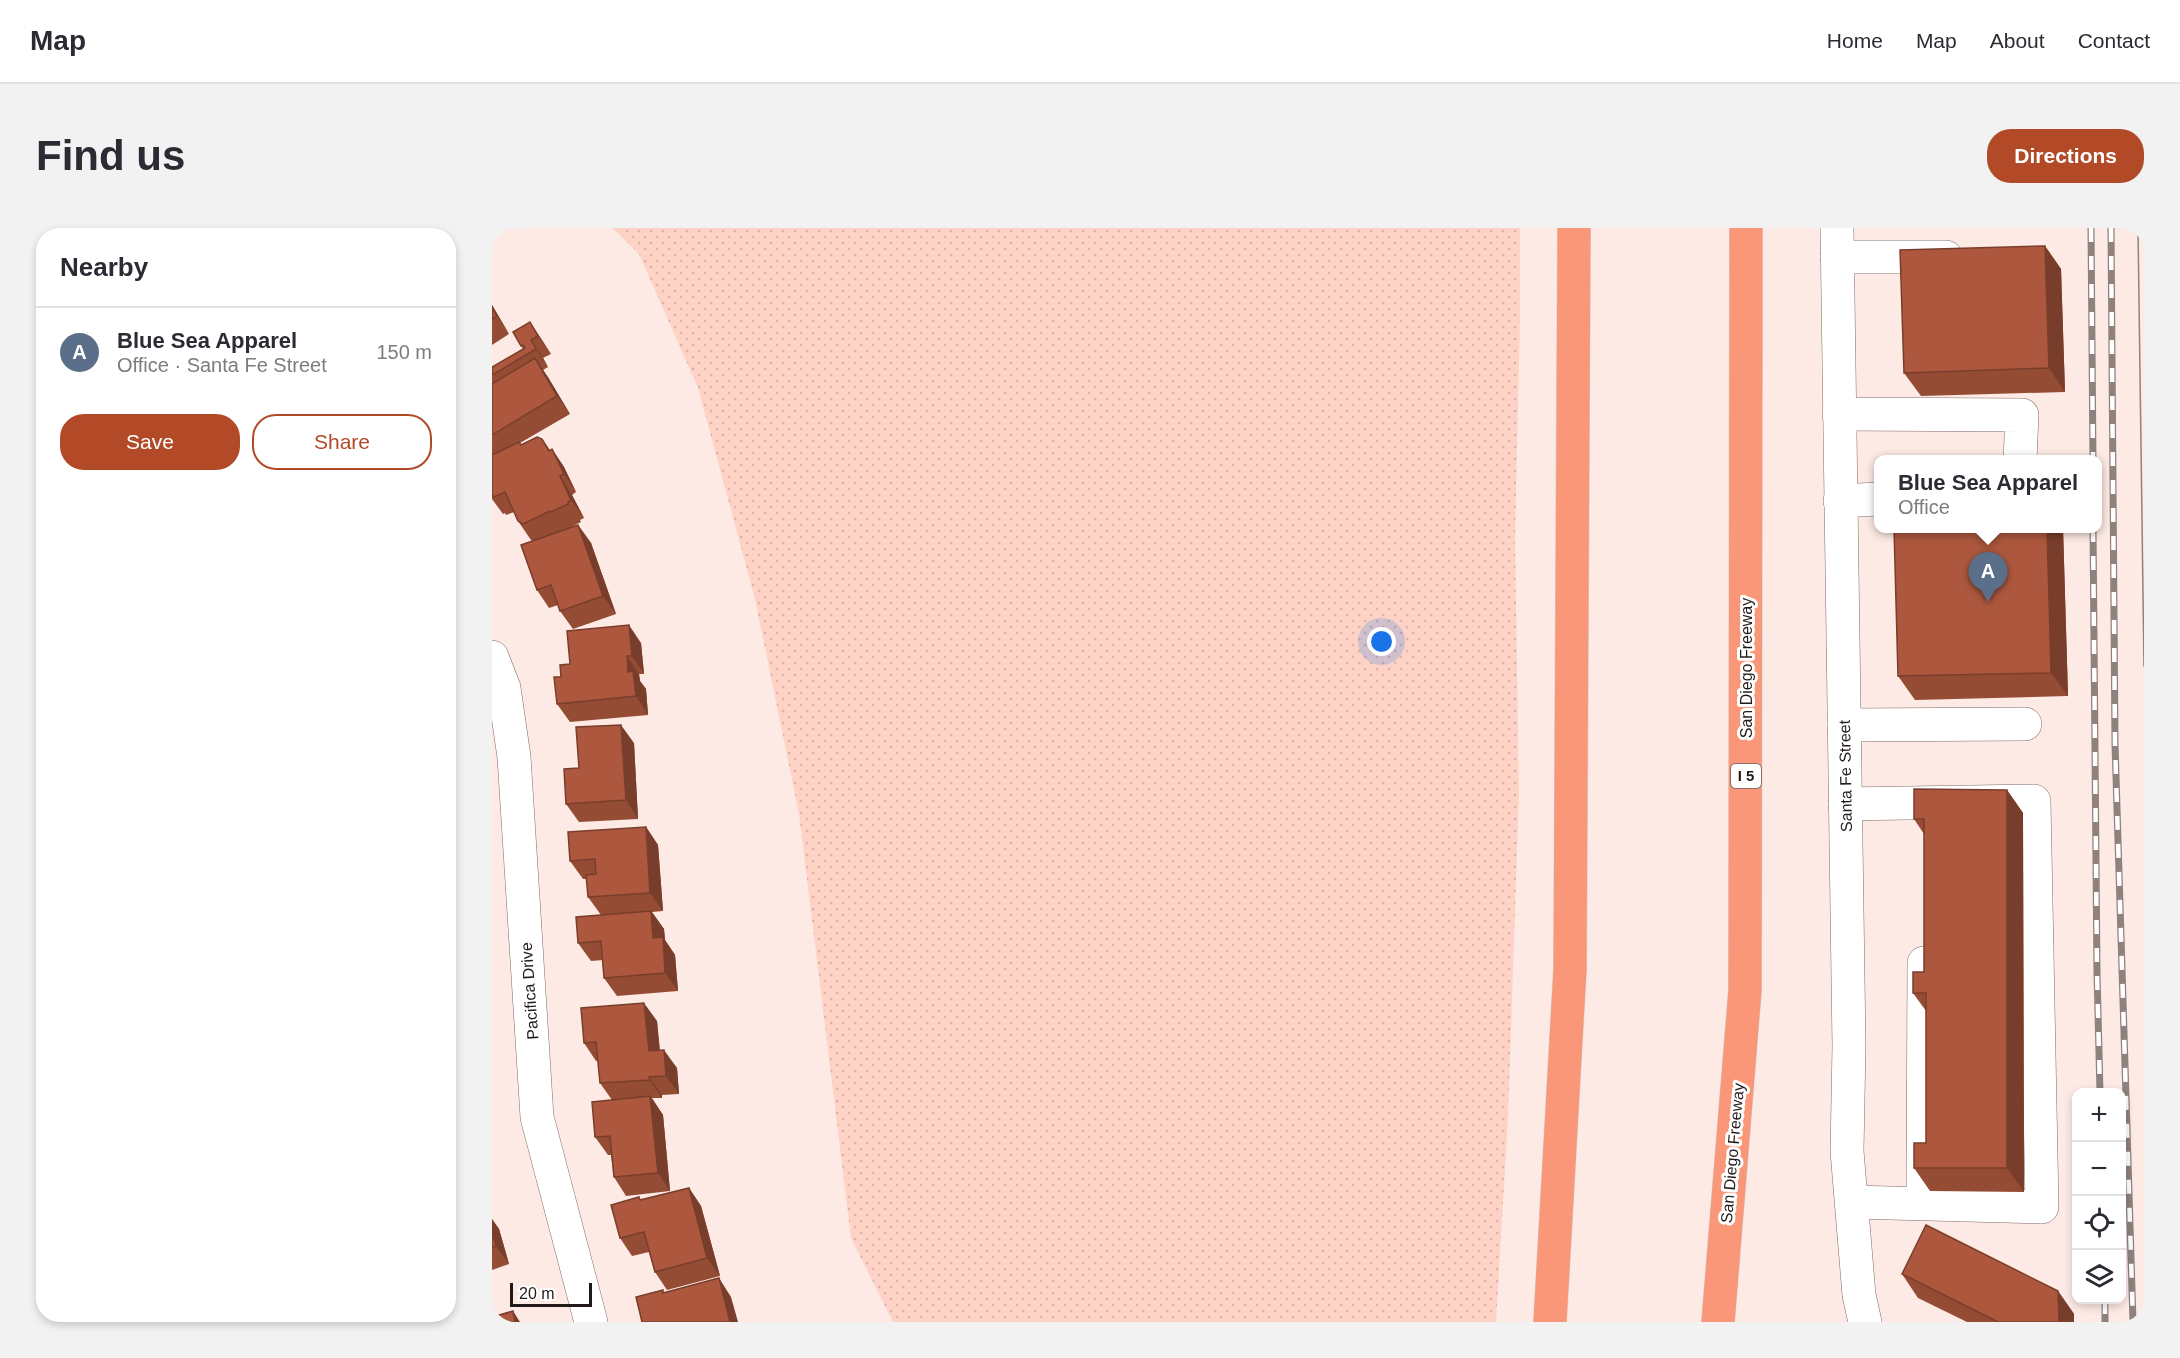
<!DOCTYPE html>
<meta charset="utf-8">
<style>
body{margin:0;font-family:Arial,sans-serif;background:#f2f2f3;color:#2b2b33}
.controls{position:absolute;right:18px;bottom:18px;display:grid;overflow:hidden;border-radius:12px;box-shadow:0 3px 9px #0003}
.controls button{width:54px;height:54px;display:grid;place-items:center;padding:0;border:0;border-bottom:2px solid #e1e1e2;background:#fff;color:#2b2b33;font:30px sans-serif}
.scale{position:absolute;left:18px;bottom:15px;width:82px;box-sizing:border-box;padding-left:6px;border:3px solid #221a18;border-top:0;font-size:16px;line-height:21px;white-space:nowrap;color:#221a18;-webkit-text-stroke:4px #fff;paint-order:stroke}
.you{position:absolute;left:890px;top:414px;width:21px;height:21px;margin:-15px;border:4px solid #fff;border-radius:50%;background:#1a73e8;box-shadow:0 0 0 9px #1a73e833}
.badge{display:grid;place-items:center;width:39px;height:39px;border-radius:50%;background:#b24a28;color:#fff;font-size:20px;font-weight:700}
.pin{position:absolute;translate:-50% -50px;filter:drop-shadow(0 2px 3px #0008)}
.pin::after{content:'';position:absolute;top:32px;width:21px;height:18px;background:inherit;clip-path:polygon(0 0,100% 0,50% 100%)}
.popup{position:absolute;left:1382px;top:227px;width:228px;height:78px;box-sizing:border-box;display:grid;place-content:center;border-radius:12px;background:#fff;filter:drop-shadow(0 2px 4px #0005);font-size:20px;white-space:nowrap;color:#7c7c81}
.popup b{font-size:22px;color:#2b2b33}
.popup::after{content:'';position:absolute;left:50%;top:100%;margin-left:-12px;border:12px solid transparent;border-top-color:#fff}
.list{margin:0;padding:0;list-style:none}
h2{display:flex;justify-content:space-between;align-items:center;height:78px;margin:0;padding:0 24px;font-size:26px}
h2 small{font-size:20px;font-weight:400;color:#7c7c81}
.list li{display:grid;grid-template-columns:39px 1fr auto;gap:18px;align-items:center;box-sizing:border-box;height:90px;padding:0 24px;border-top:2px solid #e1e1e2}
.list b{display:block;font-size:22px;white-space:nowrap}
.list p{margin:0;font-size:20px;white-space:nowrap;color:#7c7c81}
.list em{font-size:20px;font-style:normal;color:#7c7c81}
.actions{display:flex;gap:12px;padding:18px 24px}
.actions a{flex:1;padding:14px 0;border:2px solid #b24a28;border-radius:24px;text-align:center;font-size:21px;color:#b24a28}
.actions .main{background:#b24a28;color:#fff}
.icon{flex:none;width:33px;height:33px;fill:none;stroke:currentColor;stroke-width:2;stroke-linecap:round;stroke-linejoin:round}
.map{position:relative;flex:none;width:1652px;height:1094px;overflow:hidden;border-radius:24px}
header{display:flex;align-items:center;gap:36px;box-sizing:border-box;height:84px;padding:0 30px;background:#fff;border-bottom:2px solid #e1e1e2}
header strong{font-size:28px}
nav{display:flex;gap:33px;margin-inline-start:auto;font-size:21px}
.intro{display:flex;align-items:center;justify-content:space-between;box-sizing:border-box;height:144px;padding:0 36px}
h1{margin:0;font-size:42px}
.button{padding:15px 27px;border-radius:24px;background:#b24a28;color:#fff;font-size:21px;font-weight:700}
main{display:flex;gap:36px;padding:0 36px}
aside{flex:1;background:#fff;border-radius:24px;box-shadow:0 3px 9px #0003}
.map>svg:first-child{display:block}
.grass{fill:url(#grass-dots)}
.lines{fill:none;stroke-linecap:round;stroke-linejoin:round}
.minor-casing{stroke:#806c66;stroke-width:34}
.highway-casing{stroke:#d3d1d1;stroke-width:34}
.minor{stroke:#fff;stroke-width:33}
.highway{stroke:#f99778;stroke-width:33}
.tram{stroke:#8f817e;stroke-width:1.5}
.rail-casing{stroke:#8f817e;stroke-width:7}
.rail{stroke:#fff;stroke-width:4.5;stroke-dasharray:14;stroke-linecap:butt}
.wall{fill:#954c35}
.shaded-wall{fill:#793e2b}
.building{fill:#ad583e;stroke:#793e2b;stroke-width:1.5}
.labels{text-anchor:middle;stroke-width:6;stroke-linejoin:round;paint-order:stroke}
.shield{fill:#fff;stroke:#645f5d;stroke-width:1.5}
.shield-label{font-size:15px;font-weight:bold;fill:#221a18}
.street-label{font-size:16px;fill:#221a18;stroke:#fff}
</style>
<header>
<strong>Map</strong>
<nav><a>Home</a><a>Map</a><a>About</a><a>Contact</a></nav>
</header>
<div class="intro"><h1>Find us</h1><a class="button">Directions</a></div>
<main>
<aside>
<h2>Nearby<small></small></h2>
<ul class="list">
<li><span class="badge" style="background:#5c6f8a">A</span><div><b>Blue Sea Apparel</b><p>Office · Santa Fe Street</p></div><em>150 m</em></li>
</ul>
<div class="actions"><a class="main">Save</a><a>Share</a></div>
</aside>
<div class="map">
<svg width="1652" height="1094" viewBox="0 0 1652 1094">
<defs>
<pattern id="grass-dots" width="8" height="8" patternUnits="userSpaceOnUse" patternTransform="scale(1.5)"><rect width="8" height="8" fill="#fed3c6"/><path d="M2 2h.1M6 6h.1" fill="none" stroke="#d9b5a9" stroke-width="1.8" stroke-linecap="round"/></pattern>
</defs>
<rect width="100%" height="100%" fill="#fdeae5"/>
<polygon class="grass" points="121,0 1028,0 1028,91 1023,310 1027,565 1016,889 1004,1094 401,1094 359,1010 307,586 263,371 206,160 147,26"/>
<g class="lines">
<g class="minor-casing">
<g id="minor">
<polyline points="1345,0 1357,818 1355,923 1367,1067 1373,1094"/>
<polyline points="1345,29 1454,29"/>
<polyline points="1347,186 1530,187 1528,232"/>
<polyline points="1348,273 1386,271"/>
<polyline points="0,429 12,460 22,529 45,889 99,1094"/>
<polyline points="1352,497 1533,496"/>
<polyline points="1353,576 1542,573 1550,979 1360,974"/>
<polyline points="1431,959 1432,735"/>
</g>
</g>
<g class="highway-casing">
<g id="highway">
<polyline points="1058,1094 1078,741 1082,0"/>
<polyline points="1226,1094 1253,762 1254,0"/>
</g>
</g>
<use href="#minor" class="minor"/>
<use href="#highway" class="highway"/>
<polyline class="tram" points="1646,0 1652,438"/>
<g class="rail-casing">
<g id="rail">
<polyline points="1599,0 1601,232"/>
<polyline points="1619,0 1623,516 1641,1094"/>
<polyline points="1601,300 1605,745 1608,864"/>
<polyline points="1613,1072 1613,1094"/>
</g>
</g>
<use href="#rail" class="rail"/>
</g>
<g class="wall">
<polygon points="1553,18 1569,41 1573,164 1429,168 1412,145"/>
<polygon points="0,77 17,106 0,117"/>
<polygon points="38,94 59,126 51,130 56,139 51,142 78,186 28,215 29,217 58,222 60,221 72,239 84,264 80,267 92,290 88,292 89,294 73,302 86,297 99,315 124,386 81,401 68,383 66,377 57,380 45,362 41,313 39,312 26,293 22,284 14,287 13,285 11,286 0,271 0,139 31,121 21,104"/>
<polygon points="1571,300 1576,468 1423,472 1406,448"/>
<polygon points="149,415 152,446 147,446 148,453 154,461 156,487 78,494 65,476 78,436"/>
<polygon points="142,515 146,591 87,594 74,576 87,540"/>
<polygon points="1515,562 1531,585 1532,964 1438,963 1422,940 1434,915 1434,783 1421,765 1432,744 1432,606 1422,591"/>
<polygon points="154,599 166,617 171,683 160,684 172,701 173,712 183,727 186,763 125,768 112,750 111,732 99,733 86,715 109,687 96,669 95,651 91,651 78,633"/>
<polygon points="165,793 168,822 185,840 187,866 170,867 170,870 160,870 171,887 178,963 134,968 122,949 119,927 116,927 103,909 120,872 108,855 106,833 104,833 92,815"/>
<polygon points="197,960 209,978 228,1048 175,1062 163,1044 157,1024 140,1028 128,1010 147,969 149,972"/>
<polygon points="0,991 7,1001 17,1036 0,1042"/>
<polygon points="1410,1046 1566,1063 1582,1086 1582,1094 1475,1094 1426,1070"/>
</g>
<g class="shaded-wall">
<polygon points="1553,18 1569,41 1573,164 1557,140"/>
<polygon points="0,77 17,106 0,80"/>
<polygon points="38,94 50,112 59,126 46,108"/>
<polygon points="39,112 51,130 56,139 44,121"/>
<polygon points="43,130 56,149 78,186 65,168"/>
<polygon points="50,211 63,229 60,221 72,239 84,264 57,223"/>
<polygon points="68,248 80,267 92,290 79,272"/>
<polygon points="86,297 99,315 124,386 111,368"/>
<polygon points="1555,300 1571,300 1576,468 1559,445"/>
<polygon points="137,397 149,415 152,446 140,428"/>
<polygon points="135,428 147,446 148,453 154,461 156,487 144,468 136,444"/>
<polygon points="129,497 142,515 146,591 134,572"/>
<polygon points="1515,562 1531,585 1532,964 1515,940"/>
<polygon points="154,599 166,617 171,683 158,665"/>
<polygon points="159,683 172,701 173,712 183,727 186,763 173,745 161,710"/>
<polygon points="152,775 165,793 169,841 157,823"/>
<polygon points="172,822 185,840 187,866 174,848"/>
<polygon points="157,849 170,867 170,870 158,852"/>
<polygon points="158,868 171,887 178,963 166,945"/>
<polygon points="197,960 209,978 228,1048 215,1030"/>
<polygon points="0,991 7,1001 17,1036 4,1018 0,1003"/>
<polygon points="227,1050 239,1069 246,1094 238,1094"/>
<polygon points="1566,1063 1582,1086 1582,1094 1567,1094"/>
<polygon points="21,1083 28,1094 23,1094"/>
</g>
<g class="building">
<polygon points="1553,18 1557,140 1412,145 1408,22"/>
<polygon points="0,80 5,88 0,91"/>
<polygon points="38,94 46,108 39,112 44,121 0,147 0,139 33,120 31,117 29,118 21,104"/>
<polygon points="43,130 65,168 0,207 0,156"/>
<polygon points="45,209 50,211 57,223 60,221 72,246 68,248 79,272 76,274 76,276 59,284 58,283 31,296 26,293 13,264 2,269 0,267 0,227 27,214 29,217"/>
<polygon points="86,297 111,368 68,383 59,357 45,362 29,317"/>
<polygon points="1402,300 1555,300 1559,445 1406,448"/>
<polygon points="137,397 140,428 135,428 136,444 141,443 144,468 65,476 62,449 69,449 68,437 78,436 75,403"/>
<polygon points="129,497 134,572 74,576 72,541 87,540 84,499"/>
<polygon points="1422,561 1515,562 1515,940 1422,940 1422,915 1434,915 1434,765 1421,765 1421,744 1432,744 1432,591 1422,591"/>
<polygon points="154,599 158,665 96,669 94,647 104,646 103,631 78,633 76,604"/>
<polygon points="159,683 161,710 171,709 173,745 112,750 109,713 86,715 84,689"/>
<polygon points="152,775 157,823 172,822 174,848 157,849 158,852 108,855 104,814 92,815 89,780"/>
<polygon points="158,868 166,945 122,949 118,908 103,909 100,874"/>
<polygon points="197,960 215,1030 163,1044 152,1004 128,1010 119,977 147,969 148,972"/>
<polygon points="1434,997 1566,1063 1567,1094 1506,1094 1410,1046"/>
<polygon points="0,1003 4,1018 0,1020"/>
<polygon points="227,1050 238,1094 150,1094 144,1069 171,1062 171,1065"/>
<polygon points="21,1083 23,1094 0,1094 0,1089"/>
</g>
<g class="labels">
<rect class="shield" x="1239" y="536" width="30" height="24" rx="4.5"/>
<g class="shield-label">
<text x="1254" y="553">I 5</text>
</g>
<g class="street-label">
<text transform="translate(1254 440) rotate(-90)" y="6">San Diego Freeway</text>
<text transform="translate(1353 548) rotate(-91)" y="6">Santa Fe Street</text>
<text transform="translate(37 763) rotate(-94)" y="6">Pacifica Drive</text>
<text transform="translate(1240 925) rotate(-85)" y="6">San Diego Freeway</text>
</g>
</g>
</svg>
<div class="controls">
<button>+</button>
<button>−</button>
<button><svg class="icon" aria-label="locate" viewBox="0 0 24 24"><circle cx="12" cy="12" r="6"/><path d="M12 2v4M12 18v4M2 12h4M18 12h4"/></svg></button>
<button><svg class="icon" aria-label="layers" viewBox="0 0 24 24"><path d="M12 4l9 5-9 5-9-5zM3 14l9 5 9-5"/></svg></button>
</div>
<div class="scale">20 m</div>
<div class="you"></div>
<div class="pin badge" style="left:1496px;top:374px;background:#5c6f8a">A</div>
<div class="popup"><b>Blue Sea Apparel</b>Office</div>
</div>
</main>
